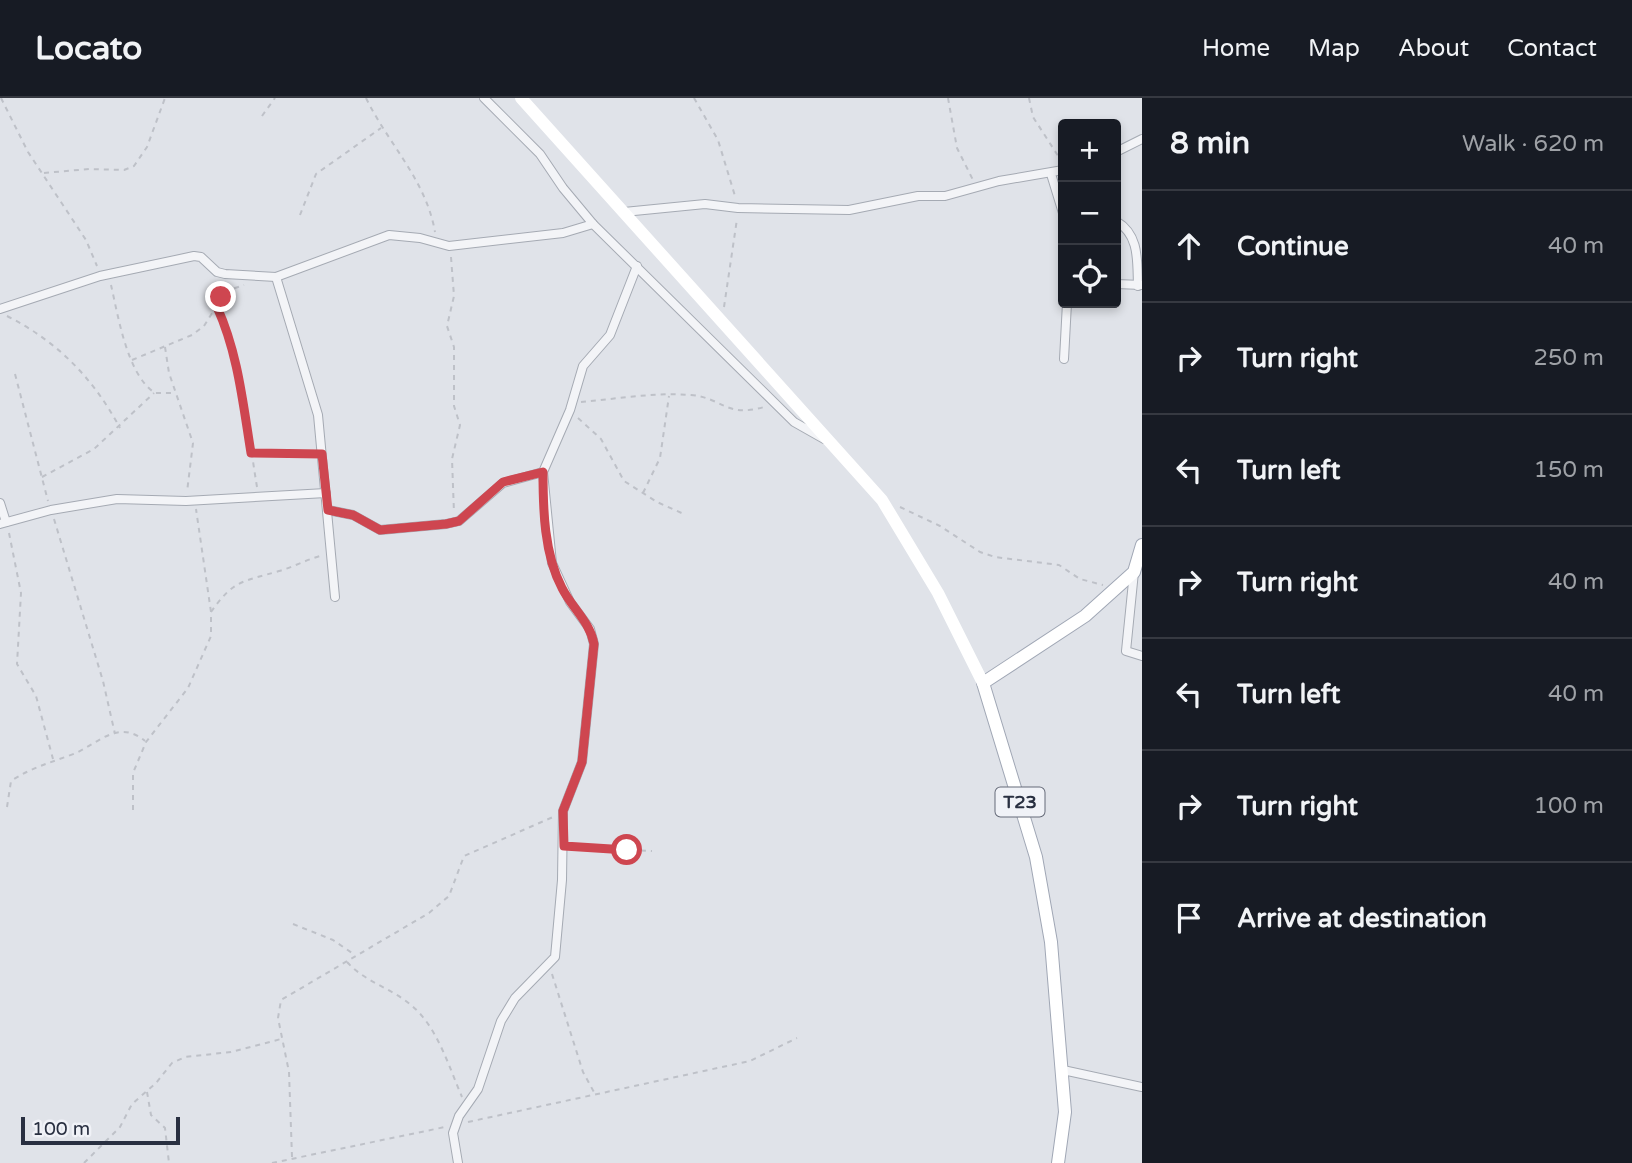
<!DOCTYPE html>
<meta charset="utf-8">
<style>
body{margin:0;font-family:"Varela Round",sans-serif;background:#20242c;color:#f1f3f6}
.controls{position:absolute;right:21px;top:21px;display:grid;overflow:hidden;border-radius:7px;box-shadow:0 4px 10px #0003}
.controls button{width:63px;height:63px;display:grid;place-items:center;padding:0;border:0;border-bottom:2px solid #363941;background:#171b24;color:#f1f3f6;font:35px sans-serif}
.scale{position:absolute;left:21px;bottom:18px;width:159px;box-sizing:border-box;padding-left:7px;border:4px solid #293041;border-top:0;font-size:19px;line-height:24px;white-space:nowrap;color:#293041;-webkit-text-stroke:5px #f0f2f7;paint-order:stroke}
.stop{position:absolute;width:21px;height:21px;margin:-16px;border:5px solid #ce4650;border-radius:50%;background:#fff}
.stop.end{background:#ce4650;border-color:#fff;box-shadow:0 2px 7px #0008}
.list{margin:0;padding:0;list-style:none}
h2{display:flex;justify-content:space-between;align-items:center;height:91px;margin:0;padding:0 28px;font-size:30px}
h2 small{font-size:23px;font-weight:400;color:#9ea1a6}
.list li{display:grid;grid-template-columns:46px 1fr auto;gap:21px;align-items:center;box-sizing:border-box;height:112px;padding:0 28px;border-top:2px solid #363941}
.list b{display:block;font-size:26px;white-space:nowrap}
.list em{font-size:23px;font-style:normal;color:#9ea1a6}
.icon{flex:none;width:38px;height:38px;fill:none;stroke:currentColor;stroke-width:2;stroke-linecap:round;stroke-linejoin:round}
.map{position:relative;flex:none;width:1142px;height:1065px;overflow:hidden}
header{display:flex;align-items:center;gap:42px;box-sizing:border-box;height:98px;padding:0 35px;background:#171b24;border-bottom:2px solid #363941}
header strong{font-size:33px}
nav{display:flex;gap:38px;margin-inline-start:auto;font-size:24px}
main{display:flex}
aside{flex:1;background:#171b24}
.map>svg:first-child{display:block}
.lines{fill:none;stroke-linecap:round;stroke-linejoin:round}
.minor-casing{stroke:#a5aab3;stroke-width:10}
.primary-casing{stroke:#a0a7b5;stroke-width:14}
.path{stroke:#bec1c8;stroke-width:2;stroke-dasharray:5 5;stroke-linecap:butt}
.minor{stroke:#f3f4f7;stroke-width:8}
.secondary{stroke:#fff;stroke-width:12}
.primary{stroke:#fff;stroke-width:12}
.route{stroke:#ce4650;stroke-width:9}
.labels{text-anchor:middle;stroke-width:5;stroke-linejoin:round;paint-order:stroke}
.shield{fill:#f0f2f7;stroke:#656a78;stroke-width:2}
.shield-label{font-size:18px;font-weight:bold;fill:#293041}
</style>
<header>
<strong>Locato</strong>
<nav><a>Home</a><a>Map</a><a>About</a><a>Contact</a></nav>
</header>
<main>
<div class="map">
<svg width="1142" height="1065" viewBox="0 0 1142 1065">
<rect width="100%" height="100%" fill="#e0e3e9"/>
<g class="lines">
<g class="minor-casing">
<g id="minor">
<polyline points="484,0 540,56 563,90 593,126 794,324 824,341"/>
<polyline points="1116,54 1142,41"/>
<polyline points="1051,76 1063,115"/>
<polyline points="624,114 705,106 738,110 849,112 918,98 945,98 999,83 1063,72"/>
<path d="M1116 123C1140 137 1137 163 1138 188"/>
<polyline points="276,179 318,317 335,499"/>
<polyline points="1116,186 1142,187"/>
<polyline points="0,211 100,178 194,158 201,159 217,174 225,176 276,179 389,137 420,140 449,148 563,135 593,126"/>
<polyline points="1064,261 1067,205"/>
<polyline points="0,405 6,424"/>
<polyline points="328,412 353,417 380,432 446,426 459,423 503,385 543,374"/>
<polyline points="0,426 51,412 117,401 186,403 326,395"/>
<polyline points="1134,474 1126,553 1142,558"/>
<polyline points="1063,972 1142,989"/>
<polyline points="458,1065 453,1035 459,1018 478,991 501,923 515,900 555,859 562,782 563,713 582,664 594,546 590,531 570,504 552,465 543,374 570,312 583,268 610,237 637,168"/>
</g>
</g>
<g class="primary-casing">
<polyline id="primary" points="1058,1065 1065,1014 1051,844 1036,759 983,585 1085,518 1134,474 1142,447"/>
</g>
<g class="path">
<polyline points="1,0 28,54 86,142 97,168"/>
<path d="M366 0C389 47 426 82 435 134"/>
<polyline points="694,0 718,42 735,98"/>
<polyline points="948,0 957,50 973,82"/>
<polyline points="1029,0 1033,19 1062,64"/>
<polyline points="262,18 275,0"/>
<polyline points="44,75 89,71 124,72 134,68 147,49 165,0"/>
<polyline points="300,117 316,76 381,30"/>
<polyline points="451,159 454,198 447,228 454,249 454,308 460,327 452,361 454,415"/>
<path d="M111 187C118 217 127 277 155 295H174"/>
<path d="M217 209C242 265 247 329 257 389"/>
<polyline points="724,209 737,121"/>
<path d="M7 218C58 244 93 280 120 330"/>
<polyline points="165,249 169,275 193,345 187,394"/>
<polyline points="132,262 192,237 204,228 226,193 244,187"/>
<polyline points="15,276 48,403"/>
<path d="M581 304C617 301 654 294 691 297 723 300 726 320 764 309"/>
<polyline points="578,320 601,341 624,383 657,404 686,417"/>
<polyline points="253,355 311,356"/>
<polyline points="42,379 94,351 154,295"/>
<polyline points="643,395 660,360 669,298"/>
<polyline points="900,409 940,428 980,454 995,459 1059,467 1080,481 1103,487"/>
<polyline points="54,421 103,583 115,636"/>
<polyline points="9,435 21,495 17,566 36,598 53,661"/>
<path d="M211 514C234 481 243 484 279 473 293 469 306 462 320 458"/>
<path d="M7 709 11 683C32 669 53 664 76 655 98 645 119 621 145 643"/>
<polyline points="133,712 133,675 146,644 188,590 211,538 211,514 196,411"/>
<polyline points="571,749 652,753"/>
<polyline points="293,826 333,842 355,857"/>
<path d="M347 864C365 884 391 890 411 907 437 928 449 969 462 999"/>
<polyline points="552,876 583,974 595,996"/>
<polyline points="147,994 151,1017 165,1030 169,1065"/>
<polyline points="468,1024 750,963 797,940"/>
<polyline points="292,1059 289,974 278,920 281,902 429,815 449,798 464,758 553,719"/>
<polyline points="84,1065 120,1029 132,1006 156,985 172,965 185,959 231,954 281,941"/>
<polyline points="272,1065 445,1029"/>
</g>
<use href="#minor" class="minor"/>
<polyline class="secondary" points="521,0 882,402 938,495 983,585"/>
<use href="#primary" class="primary"/>
</g>
<g class="lines">
<path class="route" d="M221 199 217 209C238 255 243 306 251 355L322 356 328 412 353 417 380 432 446 426 459 423 503 384 543 374C543 411 544 456 562 490 572 510 590 524 594 546L582 664 563 713 564 748 627 752"/>
</g>
<g class="labels">
<rect class="shield" x="995.5" y="689.5" width="49" height="29" rx="5"/>
<g class="shield-label">
<text x="1020" y="710">T23</text>
</g>
</g>
</svg>
<div class="controls">
<button>+</button>
<button>−</button>
<button><svg class="icon" aria-label="locate" viewBox="0 0 24 24"><circle cx="12" cy="12" r="6"/><path d="M12 2v4M12 18v4M2 12h4M18 12h4"/></svg></button>
</div>
<div class="scale">100 m</div>
<div class="stop" style="left:627px;top:752px"></div>
<div class="stop end" style="left:221px;top:199px"></div>
</div>
<aside>
<h2>8 min<small>Walk · 620 m</small></h2>
<ul class="list">
<li><svg class="icon" aria-label="ahead" viewBox="0 0 24 24"><path d="M12 20V5M6 11l6-6 6 6"/></svg><div><b>Continue</b></div><em>40 m</em></li>
<li><svg class="icon" aria-label="right" viewBox="0 0 24 24"><path d="M7 20v-9h11M14 6l5 5-5 5"/></svg><div><b>Turn right</b></div><em>250 m</em></li>
<li><svg class="icon" aria-label="left" viewBox="0 0 24 24"><path d="M17 20v-9H6M10 6l-5 5 5 5"/></svg><div><b>Turn left</b></div><em>150 m</em></li>
<li><svg class="icon" aria-label="right" viewBox="0 0 24 24"><path d="M7 20v-9h11M14 6l5 5-5 5"/></svg><div><b>Turn right</b></div><em>40 m</em></li>
<li><svg class="icon" aria-label="left" viewBox="0 0 24 24"><path d="M17 20v-9H6M10 6l-5 5 5 5"/></svg><div><b>Turn left</b></div><em>40 m</em></li>
<li><svg class="icon" aria-label="right" viewBox="0 0 24 24"><path d="M7 20v-9h11M14 6l5 5-5 5"/></svg><div><b>Turn right</b></div><em>100 m</em></li>
<li><svg class="icon" aria-label="arrive" viewBox="0 0 24 24"><path d="M6 21V4h12l-3 4 3 4H6"/></svg><div><b>Arrive at destination</b></div></li>
</ul>
</aside>
</main>
